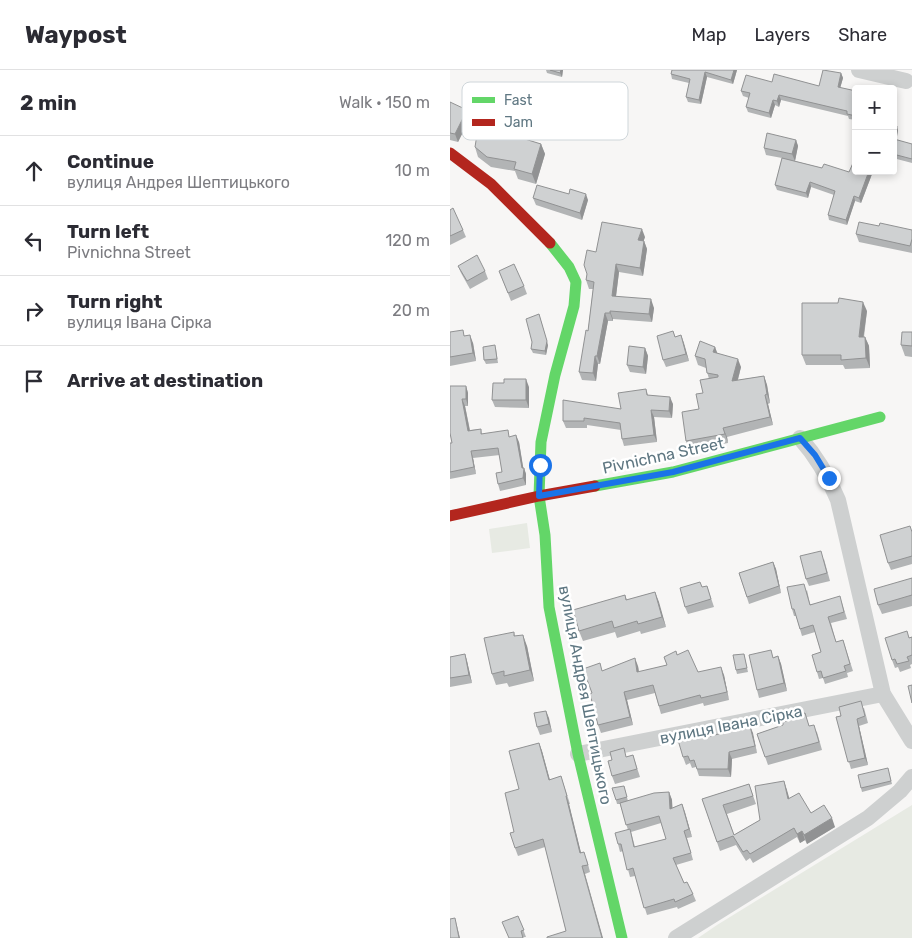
<!DOCTYPE html>
<meta charset="utf-8">
<style>
body{margin:0;font-family:Rubik,sans-serif;background:#f7f7f7;color:#2b2b33}
.controls{position:absolute;right:15px;top:15px;display:grid;overflow:hidden;border-radius:5px;box-shadow:0 2px 8px #0003}
.controls button{width:45px;height:45px;display:grid;place-items:center;padding:0;border:0;border-bottom:1px solid #e1e1e2;background:#fff;color:#2b2b33;font:25px sans-serif}
.stop{position:absolute;width:15px;height:15px;margin:-11px;border:4px solid #1a73e8;border-radius:50%;background:#fff}
.stop.end{background:#1a73e8;border-color:#fff;box-shadow:0 1px 5px #0008}
.list{margin:0;padding:0;list-style:none}
h2{display:flex;justify-content:space-between;align-items:center;height:65px;margin:0;padding:0 20px;font-size:21px}
h2 small{font-size:16px;font-weight:400;color:#7c7c81}
.list li{display:grid;grid-template-columns:32px 1fr auto;gap:15px;align-items:center;box-sizing:border-box;height:70px;padding:0 20px;border-top:1px solid #e1e1e2}
.list b{display:block;font-size:19px;white-space:nowrap}
.list p{margin:0;font-size:16px;white-space:nowrap;color:#7c7c81}
.list em{font-size:16px;font-style:normal;color:#7c7c81}
.icon{flex:none;width:28px;height:28px;fill:none;stroke:currentColor;stroke-width:2;stroke-linecap:round;stroke-linejoin:round}
.map{position:relative;flex:none;width:462px;height:868px;overflow:hidden}
header{display:flex;align-items:center;gap:30px;box-sizing:border-box;height:70px;padding:0 25px;background:#fff;border-bottom:1px solid #e1e1e2}
header strong{font-size:24px}
nav{display:flex;gap:28px;margin-inline-start:auto;font-size:18px}
main{display:flex}
aside{flex:1;background:#fff}
.map>svg:first-child{display:block}
.green{fill:#e7eae3}
.lines{fill:none;stroke-linecap:round;stroke-linejoin:round}
.street{stroke:#ced0d0;stroke-width:16}
.fast{stroke:#63d668;stroke-width:11}
.jam{stroke:#b3261e;stroke-width:11}
.wall{fill:#b2b4b5;fill-rule:evenodd}
.shaded-wall{fill:#919293}
.building{fill:#cfd1d2;stroke:#919293}
.route{stroke:#1a73e8;stroke-width:6}
.labels{text-anchor:middle;stroke-width:5;stroke-linejoin:round;paint-order:stroke}
.street-label{font-size:16px;fill:#5f7782;stroke:#fff}
.key{fill:#fff;stroke:#cfd6da;stroke-width:1}
.key-label{font-size:14px;fill:#5f7782}
</style>
<header>
<strong>Waypost</strong>
<nav><a>Map</a><a>Layers</a><a>Share</a></nav>
</header>
<main>
<aside>
<h2>2 min<small>Walk · 150 m</small></h2>
<ul class="list">
<li><svg class="icon" aria-label="ahead" viewBox="0 0 24 24"><path d="M12 20V5M6 11l6-6 6 6"/></svg><div><b>Continue</b><p>вулиця Андрея Шептицького</p></div><em>10 m</em></li>
<li><svg class="icon" aria-label="left" viewBox="0 0 24 24"><path d="M17 20v-9H6M10 6l-5 5 5 5"/></svg><div><b>Turn left</b><p>Pivnichna Street</p></div><em>120 m</em></li>
<li><svg class="icon" aria-label="right" viewBox="0 0 24 24"><path d="M7 20v-9h11M14 6l5 5-5 5"/></svg><div><b>Turn right</b><p>вулиця Івана Сірка</p></div><em>20 m</em></li>
<li><svg class="icon" aria-label="arrive" viewBox="0 0 24 24"><path d="M6 21V4h12l-3 4 3 4H6"/></svg><div><b>Arrive at destination</b></div></li>
</ul>
</aside>
<div class="map">
<svg width="462" height="868" viewBox="0 0 462 868">
<rect width="100%" height="100%" fill="#f7f6f5"/>
<g class="green">
<polygon points="77,453 80,478 42,483 39,459"/>
<polygon points="462,735 462,868 248,868 267,855"/>
</g>
<g class="lines">
<g class="street">
<polyline points="409,0 456,11"/>
<path d="M350 368C367 387 378 406 388 430L433 624 462 671"/>
<polyline points="128,684 433,624"/>
<polyline points="226,868 418,748 450,721 462,707"/>
</g>
<g class="fast">
<polyline points="100,173 119,197 126,212 124,236 105,305 91,372 89,426 95,465 99,537 128,684 172,868"/>
<polyline points="145,416 223,402 430,347"/>
</g>
<g class="jam">
<polyline points="0,83 41,114 100,173"/>
<polyline points="0,446 89,426 145,416"/>
</g>
</g>
<g class="wall">
<polygon points="96,0 113,0 112,7 97,3"/>
<polygon points="222,0 287,0 283,14 257,7 251,34 238,32 236,27 239,13 222,9 221,4"/>
<polygon points="391,3 393,8 390,18 406,21 406,50 399,49 398,46 331,30 329,37 325,35 321,48 298,42 296,37 299,28 293,26 291,21 322,12 369,16"/>
<polygon points="134,23 132,36 113,33 111,29"/>
<polygon points="0,32 20,48 8,72 0,70"/>
<polygon points="74,49 70,68 91,74 95,84 86,114 68,109 65,101 41,97 28,87 25,77 50,56"/>
<polygon points="443,55 448,60 446,70 462,74 462,93 443,88"/>
<polygon points="346,70 348,76 345,91 372,98 399,102 406,101 421,101 422,104 411,133 405,131 397,155 379,150 378,145 384,125 361,117 358,128 327,120 325,115 332,88 316,85 314,78"/>
<polygon points="83,128 138,130 132,150 86,135"/>
<polygon points="0,140 13,160 16,167 0,175"/>
<polygon points="429,156 462,160 462,183 409,172 406,164"/>
<polygon points="195,167 193,171 194,171 197,179 193,206 169,202 166,226 204,238 202,252 163,249 163,251 158,251 150,294 148,294 146,311 132,310 129,302 138,261 143,219 139,219 136,210 137,204 146,182"/>
<polygon points="8,196 35,201 38,209 20,219 11,203"/>
<polygon points="49,201 74,216 77,224 61,231"/>
<polygon points="417,241 414,267 415,267 419,276 420,298 395,299 393,295 356,295 352,285"/>
<polygon points="223,261 225,267 231,265 239,291 216,297 213,290"/>
<polygon points="0,262 15,266 23,273 26,291 0,296"/>
<polygon points="462,262 462,287 455,286 451,275"/>
<polygon points="98,275 96,285 83,283 81,279"/>
<polygon points="265,277 267,283 291,297 288,310 314,306 317,315 320,333 318,334 323,355 277,367 278,373 239,380 236,371 249,339 253,323 259,309 256,298 248,295 245,286"/>
<polygon points="195,278 198,286 196,304 180,302 177,295"/>
<polygon points="46,279 48,293 36,294 34,290"/>
<polygon points="16,316 18,323 18,336 15,336 20,360 31,359 32,364 60,367 69,372 73,398 74,398 76,404 76,415 50,421 48,414 52,402 50,385 23,388 26,404 0,409 0,373 2,373 0,363"/>
<polygon points="79,317 79,338 45,337 42,330"/>
<polygon points="196,319 198,325 223,334 222,348 204,347 207,372 174,376 172,369 171,360 137,355 137,358 116,358 113,351 171,339"/>
<polygon points="462,461 462,494 441,500 438,493"/>
<polygon points="374,489 380,511 359,516 356,509"/>
<polygon points="323,492 326,499 331,523 299,534 289,503"/>
<polygon points="462,508 462,536 432,544 428,535"/>
<polygon points="257,516 264,537 238,544 235,537 252,517"/>
<polygon points="357,520 360,534 392,533 397,549 381,553 386,572 393,570 395,576 403,601 397,603 398,607 375,614 373,608 369,609 367,602 371,582 365,562 352,566 346,546 344,546 342,539"/>
<polygon points="205,522 216,557 191,564 190,561 167,568 165,562 133,571 129,561 175,525 177,530"/>
<polygon points="64,562 65,566 77,576 84,611 59,617 57,613 46,615 42,604"/>
<polygon points="460,567 462,567 462,594 460,595 461,598 450,602 448,597 445,598 442,590"/>
<polygon points="15,584 17,591 22,613 0,617 0,587"/>
<polygon points="294,584 298,602 287,604 286,600"/>
<polygon points="227,585 248,602 274,605 279,630 254,636 253,633 211,644 205,623 177,630 183,655 151,663 148,655 142,623 152,601 188,596 189,602 217,595 214,587"/>
<polygon points="328,586 331,594 337,621 309,628 307,620 324,587"/>
<polygon points="414,638 418,653 409,656 418,695 401,699 386,647"/>
<polygon points="96,641 102,662 90,665 87,657"/>
<polygon points="355,643 359,656 367,662 372,680 318,695 307,664 333,655 338,651"/>
<polygon points="300,656 307,683 282,689 281,707 249,706 246,697 242,698 240,693 236,695 233,687 257,667"/>
<polygon points="89,673 92,681 100,710 111,706 120,734 119,734 131,783 137,790 140,802 135,804 116,861 95,777 68,786 65,778 69,719"/>
<polygon points="183,685 190,707 165,714 162,706 177,687"/>
<polygon points="439,702 442,714 412,722 411,718"/>
<polygon points="334,711 339,729 361,743 385,757 357,774 355,770 350,773 347,767 303,793 300,788 296,791 286,775 270,781 252,729 299,714 306,734 277,744 284,765 310,750"/>
<path d="M174 716 178 731 219 722 222 730V738L232 734 242 767 237 768 243 790 226 795 234 813 243 824 246 831 228 839 227 837 197 845 185 806 180 807 173 781 170 782 168 774 178 760 170 734H167L166 730ZM211 753 216 769 185 777 181 762Z"/>
<polygon points="68,846 76,867 59,868"/>
</g>
<g class="shaded-wall">
<polygon points="111,0 113,0 112,7 110,3"/>
<polygon points="284,0 287,0 283,14 281,10"/>
<polygon points="255,2 257,7 251,34 249,30"/>
<polygon points="391,3 393,8 389,22 388,17"/>
<polygon points="132,19 134,23 132,36 130,32"/>
<polygon points="329,25 331,30 329,37 327,31"/>
<polygon points="323,30 325,35 321,48 319,43"/>
<polygon points="70,39 74,49 69,76 65,66"/>
<polygon points="17,40 20,48 8,72 5,64"/>
<polygon points="447,56 448,60 446,73 444,69"/>
<polygon points="346,70 348,76 345,91 342,84"/>
<polygon points="91,74 95,84 86,114 82,104"/>
<polygon points="419,101 421,101 422,104 411,133 409,128"/>
<polygon points="360,112 361,117 358,128 356,123"/>
<polygon points="136,124 138,130 132,150 130,143"/>
<polygon points="404,126 405,131 397,155 396,150"/>
<polygon points="192,159 195,167 191,179 188,170"/>
<polygon points="194,171 197,179 193,206 190,198"/>
<polygon points="166,194 169,202 165,234 162,226"/>
<polygon points="201,229 204,238 202,252 199,244"/>
<polygon points="413,232 417,241 412,277 409,267"/>
<polygon points="160,241 163,249 163,251 160,243"/>
<polygon points="155,243 158,251 150,294 147,286"/>
<polygon points="89,244 98,275 96,285 95,281"/>
<polygon points="20,265 23,273 26,291 23,283"/>
<polygon points="231,265 234,273 239,291 236,284"/>
<polygon points="415,267 419,276 420,298 416,288"/>
<polygon points="265,277 268,285 263,282"/>
<polygon points="195,278 198,286 196,304 193,297"/>
<polygon points="145,286 148,294 146,311 143,303"/>
<polygon points="288,289 291,297 285,320 282,311"/>
<polygon points="314,306 317,315 320,333 317,324"/>
<polygon points="76,309 79,317 79,338 76,330"/>
<polygon points="16,316 18,323 18,336 16,329"/>
<polygon points="315,325 318,334 323,355 320,347"/>
<polygon points="220,327 223,334 222,348 219,341"/>
<polygon points="12,329 15,336 21,367 18,361"/>
<polygon points="201,340 204,347 207,372 204,365"/>
<polygon points="273,358 277,367 278,373"/>
<polygon points="66,365 69,372 74,402 74,398 76,404 76,415 73,408"/>
<polygon points="21,381 23,388 26,404 24,397"/>
<polygon points="323,492 326,499 331,523 329,516"/>
<polygon points="205,522 209,532 216,557 212,547"/>
<polygon points="73,565 77,576 84,611 80,600"/>
<polygon points="15,584 17,591 22,613 19,605"/>
<polygon points="328,586 331,594 337,621 334,613"/>
<polygon points="185,588 188,596 190,610 187,602"/>
<polygon points="271,597 274,605 279,630 277,622"/>
<polygon points="174,622 177,630 183,655 180,647"/>
<polygon points="96,641 99,648 102,662 99,654"/>
<polygon points="407,649 409,656 418,695 415,688"/>
<polygon points="300,656 303,663 307,683 305,676"/>
<polygon points="89,673 92,681 102,718 99,710"/>
<polygon points="279,682 282,689 281,707 278,699"/>
<polygon points="334,711 337,720 342,738 338,729"/>
<polygon points="219,722 222,730 223,746 220,739"/>
<polygon points="116,726 119,734 133,791 130,783"/>
<polygon points="232,734 235,742 242,767 239,759"/>
<polygon points="382,748 385,757 357,774 354,765"/>
<polygon points="352,761 355,770 350,773 347,764"/>
<polygon points="132,796 135,804 153,868 152,868"/>
<polygon points="5,848 10,868 9,868"/>
</g>
<g class="building">
<polygon points="100,0 111,0 110,3"/>
<polygon points="222,0 284,0 281,10 255,2 249,30 236,27 240,9 221,4"/>
<polygon points="373,0 391,3 388,17 406,21 406,46 397,44 397,41 329,25 327,31 323,30 319,43 296,37 300,23 291,21 296,5 322,12 324,4 369,16"/>
<polygon points="0,32 17,40 5,64 0,63"/>
<polygon points="59,36 70,39 65,66 91,74 82,104 64,99 66,92 37,87 25,77 29,52 50,56 52,44 57,45"/>
<polygon points="443,55 447,56 444,69 462,74 462,89 443,84"/>
<polygon points="317,63 346,70 342,84 314,78"/>
<polygon points="332,88 372,98 374,94 399,102 403,93 406,94 406,101 419,101 409,128 404,126 396,150 378,145 385,121 360,112 356,123 325,115"/>
<polygon points="87,115 119,124 120,119 136,124 130,143 83,128"/>
<polygon points="3,138 13,160 0,166 0,140"/>
<polygon points="152,152 192,159 188,170 194,171 190,198 166,194 162,226 201,229 199,244 160,241 160,243 155,243 147,286 145,286 143,303 129,302 136,260 138,261 144,212 136,210 137,204 134,195 137,180 146,182"/>
<polygon points="409,152 429,156 430,153 462,160 462,169 460,176 406,164"/>
<polygon points="27,185 35,201 17,211 8,196"/>
<polygon points="64,194 74,216 58,223 49,201"/>
<polygon points="389,228 413,232 409,267 415,267 416,288 391,290 391,285 352,285 352,233 388,233"/>
<polygon points="89,244 97,271 95,281 81,279 82,272 76,249"/>
<polygon points="13,260 14,266 20,265 23,283 0,287 0,262"/>
<polygon points="223,261 225,267 231,265 236,284 213,290 207,266"/>
<polygon points="452,262 462,262 462,276 451,275"/>
<polygon points="250,271 265,277 263,282 288,289 282,311 314,306 317,324 315,325 320,347 273,358 275,364 236,371 232,342 249,339 246,324 253,323 250,310 268,307 268,305 257,303 255,289 245,286"/>
<polygon points="45,275 47,289 34,290 33,277"/>
<polygon points="179,276 195,278 193,297 177,295"/>
<polygon points="54,309 76,309 76,330 42,330 43,313 54,313"/>
<polygon points="0,316 16,316 16,329 12,329 18,361 31,359 31,364 58,360 59,367 66,365 72,398 74,398 73,408 48,414 46,403 52,402 48,378 21,381 24,397 0,402 0,373 2,373 0,363"/>
<polygon points="196,319 197,325 220,327 219,341 201,340 204,365 172,369 170,353 134,348 134,351 113,351 113,330 171,339 168,323"/>
<polygon points="460,456 462,462 462,486 438,493 430,465"/>
<polygon points="371,481 377,503 356,509 350,486"/>
<polygon points="323,492 329,516 297,527 289,503"/>
<polygon points="462,508 462,525 428,535 424,519"/>
<polygon points="250,512 252,517 257,516 261,529 235,537 230,518"/>
<polygon points="354,514 360,535 390,526 394,542 378,547 386,572 393,570 400,594 394,596 396,601 373,608 371,601 367,602 362,585 371,582 363,555 350,559 344,539 342,539 337,517"/>
<polygon points="205,522 212,547 188,554 187,551 164,558 162,551 129,561 123,540 175,525 176,530"/>
<polygon points="457,561 459,568 462,567 462,585 457,587 459,591 447,594 445,589 442,590 435,568"/>
<polygon points="64,562 64,566 73,565 80,600 54,606 54,601 42,604 34,568"/>
<polygon points="238,580 248,602 271,597 277,622 251,628 250,625 209,636 203,615 174,622 180,647 148,655 140,624 142,623 133,599 150,593 152,601 185,588 187,602 217,595 214,587 226,581 227,585"/>
<polygon points="321,580 323,588 328,586 334,613 307,620 299,585"/>
<polygon points="15,584 19,605 0,608 0,587"/>
<polygon points="294,584 297,598 286,600 283,585"/>
<polygon points="462,615 462,633 458,616"/>
<polygon points="411,631 415,646 407,649 415,688 398,692 386,647 391,646 389,637"/>
<polygon points="96,641 99,654 87,657 84,643"/>
<polygon points="355,643 359,656 364,655 369,672 315,687 307,664 333,655 333,652 338,651 337,648"/>
<polygon points="300,656 305,676 279,682 278,699 247,699 244,690 240,691 238,686 233,687 228,670 256,663 257,667"/>
<polygon points="89,673 99,710 111,706 117,726 116,726 130,783 134,782 138,795 132,796 152,868 97,868 97,867 116,861 93,769 65,778 60,763 64,762 55,723 69,719 59,681"/>
<polygon points="174,678 176,687 183,685 187,699 162,706 158,691 162,690 160,682"/>
<polygon points="438,698 441,711 411,718 408,705"/>
<polygon points="334,711 338,729 349,723 361,743 374,735 382,748 354,765 352,761 347,764 344,758 300,784 297,780 293,782 283,766 267,772 252,729 299,714 303,726 273,735 284,765 310,750 305,716"/>
<polygon points="174,716 177,727 166,730 162,718"/>
<polygon points="219,722 220,739 232,734 239,759 234,761 241,783 223,788 234,813 237,812 243,824 225,832 224,829 194,838 183,798 177,800 171,774 168,774 165,763 180,759 184,777 216,769 209,746 176,755 170,733 204,723"/>
<polygon points="68,846 74,860 71,861 73,868 59,868 52,852"/>
<polygon points="5,848 9,868 0,868 0,849"/>
</g>
<g class="lines">
<polyline class="route" points="90,395 89,426 223,402 350,368 365,385 379,408"/>
</g>
<g class="labels">
<g class="street-label">
<text transform="translate(213 385) rotate(-12)" y="6">Pivnichna Street</text>
<text transform="translate(136 625) rotate(79)" y="6">вулиця Андрея Шептицького</text>
<text transform="translate(281 654) rotate(-11)" y="6">вулиця Івана Сірка</text>
</g>
</g>
<rect x="12" y="12" width="166" height="58" rx="8" class="key"/>
<rect x="22" y="27" width="23" height="6" fill="#63d668"/>
<rect x="22" y="49" width="23" height="7" fill="#b3261e"/>
<g class="key-label">
<text x="54" y="35">Fast</text>
<text x="54" y="57">Jam</text>
</g>
</svg>
<div class="controls">
<button>+</button>
<button>−</button>
</div>
<div class="stop" style="left:90px;top:395px"></div>
<div class="stop end" style="left:379px;top:408px"></div>
</div>
</main>
